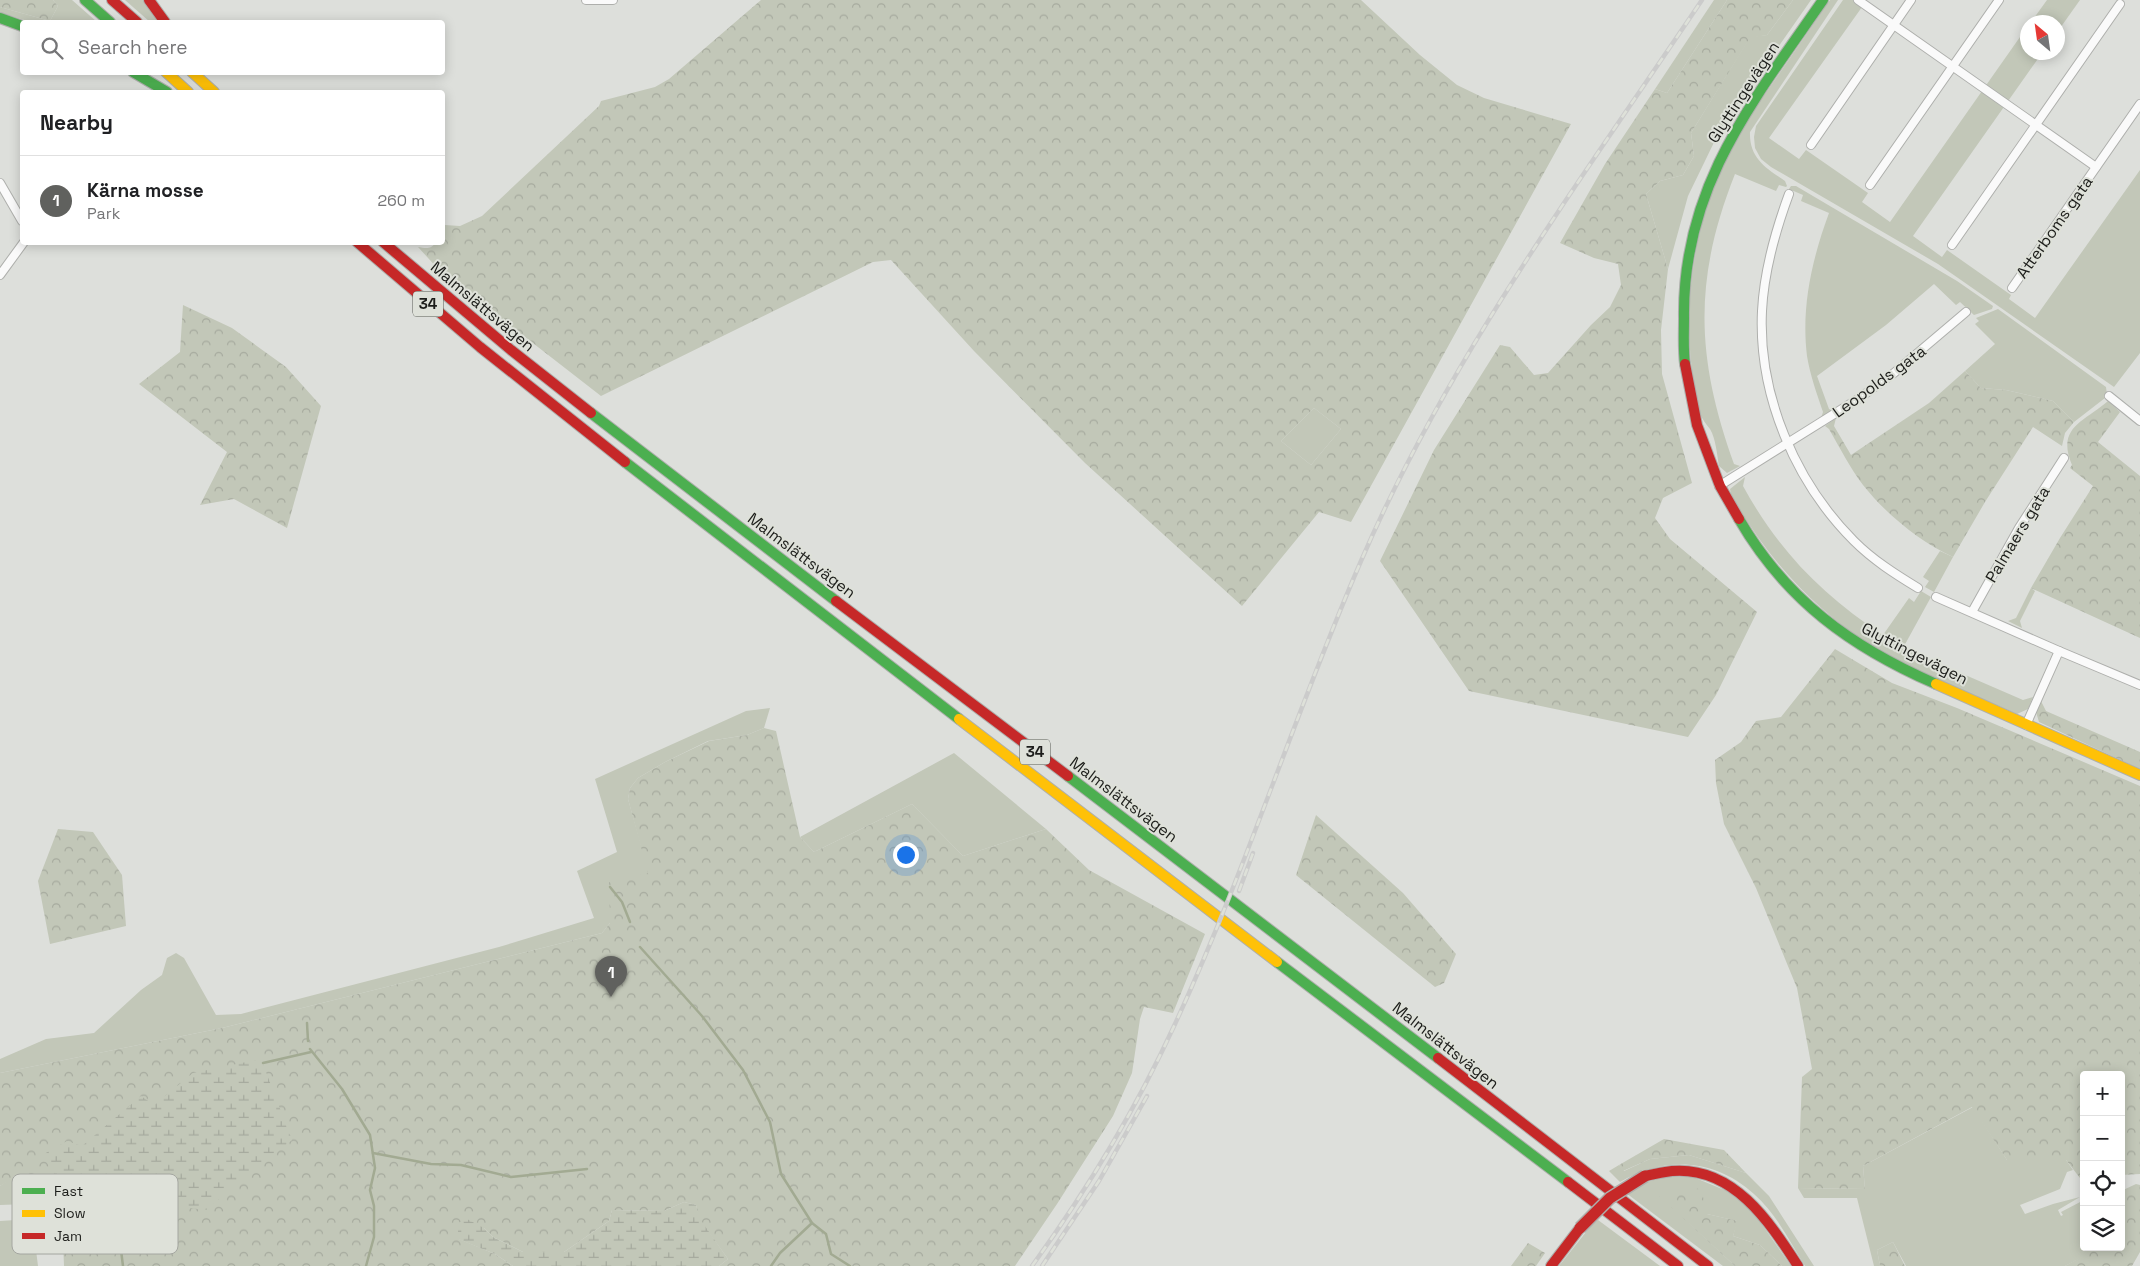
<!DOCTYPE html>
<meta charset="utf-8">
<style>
body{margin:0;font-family:"Space Grotesk",sans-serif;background:#f2f2f2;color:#202124}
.controls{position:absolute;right:15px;bottom:15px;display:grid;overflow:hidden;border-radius:5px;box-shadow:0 2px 12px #0003}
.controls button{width:45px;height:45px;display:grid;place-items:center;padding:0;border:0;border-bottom:1px solid #e0e0e0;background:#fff;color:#202124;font:25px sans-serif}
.compass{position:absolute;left:2020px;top:15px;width:45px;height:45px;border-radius:50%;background:#fff;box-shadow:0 2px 12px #0003;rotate:331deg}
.you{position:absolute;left:905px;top:854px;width:18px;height:18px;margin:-12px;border:4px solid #fff;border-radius:50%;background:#1a73e8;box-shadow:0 0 0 8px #1a73e833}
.badge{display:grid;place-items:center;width:32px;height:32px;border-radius:50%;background:#60615e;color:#fff;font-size:16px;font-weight:700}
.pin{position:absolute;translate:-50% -41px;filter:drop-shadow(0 1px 2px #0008)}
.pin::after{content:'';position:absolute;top:26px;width:18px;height:15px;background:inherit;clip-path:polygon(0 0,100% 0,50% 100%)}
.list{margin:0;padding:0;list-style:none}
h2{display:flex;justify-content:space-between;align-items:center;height:65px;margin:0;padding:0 20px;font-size:21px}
h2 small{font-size:16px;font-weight:400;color:#757577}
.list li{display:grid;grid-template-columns:32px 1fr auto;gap:15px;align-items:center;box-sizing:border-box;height:90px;padding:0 20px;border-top:1px solid #e0e0e0}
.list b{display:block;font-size:19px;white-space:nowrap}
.list p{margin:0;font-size:16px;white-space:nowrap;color:#757577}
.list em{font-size:16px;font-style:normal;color:#757577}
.icon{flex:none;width:28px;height:28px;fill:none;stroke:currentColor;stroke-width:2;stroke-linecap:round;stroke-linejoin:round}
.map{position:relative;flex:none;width:2140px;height:1266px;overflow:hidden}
.search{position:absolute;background:#fff;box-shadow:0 2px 12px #0003;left:20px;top:20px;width:425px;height:55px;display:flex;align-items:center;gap:12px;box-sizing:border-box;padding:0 18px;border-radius:5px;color:#757577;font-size:19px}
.panel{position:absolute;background:#fff;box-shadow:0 2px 12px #0003;left:20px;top:90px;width:425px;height:155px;border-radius:5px}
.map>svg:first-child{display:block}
.green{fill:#c2c7b8}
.forest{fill:url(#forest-crowns);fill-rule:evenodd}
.wetland{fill:url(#wetland-marsh)}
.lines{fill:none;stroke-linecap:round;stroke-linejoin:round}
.stream{stroke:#a2aa92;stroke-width:2.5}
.street-casing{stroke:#aeafac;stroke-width:10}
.fast-casing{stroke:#aeafac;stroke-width:12}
.slow-casing{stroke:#aeafac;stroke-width:12}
.jam-casing{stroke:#aeafac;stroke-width:12}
.street{stroke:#fafafa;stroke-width:8}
.fast{stroke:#4caf50;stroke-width:10}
.slow{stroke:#ffc107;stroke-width:10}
.jam{stroke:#c62828;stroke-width:10}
.rail-casing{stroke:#cbcbcb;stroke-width:4.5}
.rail{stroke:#dee1d9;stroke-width:2.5;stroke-dasharray:8;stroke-linecap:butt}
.jam-bridge-casing{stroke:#aeafac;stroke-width:14;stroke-linecap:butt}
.jam-bridge{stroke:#c62828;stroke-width:11}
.labels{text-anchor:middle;stroke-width:4;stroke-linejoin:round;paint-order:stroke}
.shield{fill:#dee1d9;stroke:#565853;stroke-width:1}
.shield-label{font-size:15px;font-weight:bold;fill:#1c1d1a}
.street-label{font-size:16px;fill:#1c1d1a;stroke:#dee1d9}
.key{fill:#dee1d9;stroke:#a4a6a0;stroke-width:1}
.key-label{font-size:14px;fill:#1c1d1a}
</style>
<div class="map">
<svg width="2140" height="1266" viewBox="0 0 2140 1266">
<defs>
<pattern id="forest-crowns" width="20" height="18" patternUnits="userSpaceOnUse" patternTransform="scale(1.25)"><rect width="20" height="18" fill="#c2c7b8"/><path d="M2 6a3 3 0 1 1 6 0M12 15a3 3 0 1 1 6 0" fill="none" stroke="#a6aa9e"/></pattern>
<pattern id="wetland-marsh" width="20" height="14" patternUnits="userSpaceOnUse" patternTransform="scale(1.25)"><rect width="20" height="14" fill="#c2c7b8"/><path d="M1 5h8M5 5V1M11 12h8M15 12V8" fill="none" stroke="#a6aa9e"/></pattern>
</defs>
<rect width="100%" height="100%" fill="#dddfdb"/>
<g class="green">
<polygon points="53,0 72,0 97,22 30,22 0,12 0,7 50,21 58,6"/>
<polygon points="125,0 143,0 159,22 150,22"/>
<polygon points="1714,0 1727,0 1667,93 1655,89"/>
<polygon points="1793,0 1811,0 1720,130 1688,196 1668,269 1646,194 1660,181 1683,175 1694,156 1691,133 1750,37 1767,35"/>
<path d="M1830 0H1838L1750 132C1749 158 1766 168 1785 181L1787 186 1786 187 1779 185 1776 191 1735 174C1693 280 1696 358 1734 464L1740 466 1727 473 1719 466C1717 455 1716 439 1710 429 1706 424 1703 420 1700 414 1697 405 1695 394 1694 384 1681 306 1694 223 1729 151 1740 129 1755 108 1770 87 1790 58 1810 29 1830 0Z"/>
<polygon points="1843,0 1867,0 1769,138 1799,159 1806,150 1868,193 1862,202 1890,222 2027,27 2028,52 2042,53 1913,236 1942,257 1947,250 2011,295 2009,299 2035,318 2140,170 2140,353 2114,387 1938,264 1771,167 1761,159 1755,148 1754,137 1756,126"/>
<polygon points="2047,0 2080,0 2058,31 2058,22 2031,22"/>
<path d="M1791 186H1796L1957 281 1993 306 1992 309 1974 315 1960 302 1956 305 1934 284 1886 325 1817 376 1829 409 1833 411 1821 418 1823 412C1817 394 1810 375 1807 356 1801 307 1812 259 1829 213L1801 201 1803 195 1789 189Z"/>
<polygon points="1998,309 2106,387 2107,395 2105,398 2074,422 2053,401 2006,390 1981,388 1965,371 1995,344 1975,324 1979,321 1976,318"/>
<polygon points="1314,408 1341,429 1311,465 1281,441"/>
<path d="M1745 477 1743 486C1778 550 1822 595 1883 635L1909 598 1914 602 1921 591 1931 597 1903 648 2023 700 2033 697 2028 709 2017 714C1971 693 1915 672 1872 646 1812 608 1765 556 1731 494L1730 489Z"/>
<polygon points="1940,551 1953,557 1934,592 1925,587 1929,581 1923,577"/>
<polygon points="2031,588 2035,591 2020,621 2022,628 2008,621 2016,618"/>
<polygon points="770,708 764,728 747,735 708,741 665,762 638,778 630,788 628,799 649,873 610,910 610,923 602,933 222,1028 0,1073 0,1059 46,1039 94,1033 141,990 162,975 167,958 176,953 184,958 216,1015 241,1014 499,947 594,918 577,871 617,852 595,779 746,711"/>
<polygon points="954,753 1046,829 963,856 912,804 814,852 800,837"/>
<polygon points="1973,1107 2007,1160 2066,1160 2073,1170 2067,1172 2060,1189 2020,1205 2025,1214 2053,1204 2080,1197 2058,1210 2061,1216 2063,1215 2061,1212 2084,1200 2084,1247 2099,1247 2098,1249 2065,1266 1906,1266 1893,1242 1877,1250 1880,1266 1874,1266 1857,1198 1804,1198 1798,1188 1865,1189 1863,1166"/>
<path d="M1689 1155 1746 1173 1769 1196 1814 1266H1805C1790 1242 1776 1213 1754 1194 1715 1158 1664 1156 1620 1182L1609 1171 1619 1165 1624 1171 1650 1159Z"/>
<polygon points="25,1176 36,1181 38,1186 30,1190 31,1202 28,1204 0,1205 0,1186 10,1179"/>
<polygon points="1663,1177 1693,1177 1727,1191 1751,1209 1791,1266 1782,1266 1760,1245 1733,1236 1737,1221 1707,1214 1689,1223 1735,1266 1723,1266 1626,1193 1643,1183"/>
<polygon points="32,1219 38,1266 0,1266 0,1221"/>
<polygon points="1598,1220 1660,1266 1559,1266 1590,1227"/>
</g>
<g class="forest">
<polygon points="0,0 53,0 58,6 50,21 0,7"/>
<path d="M761 0H1361L1420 55 1457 85 1484 98 1571 124 1351 522 1319 512 1242 606 1085 463 974 351 891 260 873 262 601 396 439 270 418 247C425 248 431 250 435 243L442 242 443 226 445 225 460 226 482 216 599 106 601 101 655 87 669 79ZM1314 408 1341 429 1311 465 1281 441Z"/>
<polygon points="1727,0 1793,0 1767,35 1750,38 1691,133 1694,156 1683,175 1660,181 1646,194 1668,269 1661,330 1662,374 1692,483 1663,498 1655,518 1670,539 1757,612 1716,695 1688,737 1469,691 1380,561 1434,450 1500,345 1510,347 1534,375 1548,373 1591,325 1610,307 1621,285 1618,264 1594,258 1560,243 1605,164 1655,89 1667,93"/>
<polygon points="183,305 232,328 286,367 321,406 287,528 234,499 200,505 227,452 139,384 180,352"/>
<path d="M1965 371 1981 388 2006 390 2053 401 2074 422 2065 433 2062 446 2033 427 1985 502 1953 557C1920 542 1886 514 1863 485 1850 468 1840 448 1829 429L1825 426 1836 418 1834 426 1851 455 1929 403Z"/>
<path d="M2108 401 2120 412 2098 442 2140 476V638L2031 588 2060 538 2093 486 2070 468 2072 465C2056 427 2084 422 2108 401Z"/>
<polygon points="1835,649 1892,683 1957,708 2140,786 2140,1174 2121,1175 2121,1075 2084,1075 2084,1178 2080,1178 2066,1160 2007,1160 1972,1107 1863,1166 1865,1189 1798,1188 1802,1077 1812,1069 1797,988 1756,888 1724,824 1716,783 1715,760 1741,742 1756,721 1781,717"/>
<polygon points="2041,701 2046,711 2140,752 2140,769 2039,722 2036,712"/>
<path d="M764 728 776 731 800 837 814 852 912 804 963 856 1046 829 1089 870 1205 934 1173 1013 1144 1007 1140 1019 1132 1073 1113 1116 1057 1204 1015 1266H719L728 1259 699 1219 696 1205 684 1202 664 1211 612 1210 609 1221 564 1252H523L493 1237 484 1228 459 1239 495 1254 513 1266H64L62 1215 42 1197 36 1181C21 1174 14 1177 0 1186V1073L222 1028 602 933 610 923 609 882 648 873 628 799 630 788 638 778 665 762 709 741 747 735Z"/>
<polygon points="1316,815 1403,893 1456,954 1444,983 1435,987 1296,875"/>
<polygon points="58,829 93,832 122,875 126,926 50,944 38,881"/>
<polygon points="1664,1139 1724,1150 1746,1173 1689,1155 1650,1159 1623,1171 1619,1165"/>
<polygon points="2136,1184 2140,1185 2140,1252 2132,1266 2065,1266 2099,1247 2121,1247 2121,1191"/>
<polygon points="1701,1188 1707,1214 1738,1221 1733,1236 1760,1245 1782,1266 1735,1266 1659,1196"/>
<polygon points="1893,1242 1905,1266 1880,1266 1877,1250"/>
<polygon points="1528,1243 1545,1253 1536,1266 1511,1266"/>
</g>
<g class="wetland">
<polygon points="261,1059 292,1140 206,1210 149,1203 136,1237 101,1233 93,1181 61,1183 44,1154 67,1141 82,1146 141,1096 154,1105 193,1073"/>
<polygon points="684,1202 696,1205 700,1219 728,1259 719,1266 513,1266 495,1254 458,1239 458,1223 467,1219 484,1228 493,1237 523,1252 564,1252 609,1221 612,1210 664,1211"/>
</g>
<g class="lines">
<g class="stream">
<polyline points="610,887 622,902 630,922"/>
<polyline points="640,947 702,1016 743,1070 770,1122 781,1174 812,1223 826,1234 831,1254 850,1266"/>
<polyline points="307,1023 308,1041"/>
<polyline points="310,1049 342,1089 370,1135 375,1168 370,1190 374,1206 374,1237 366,1266"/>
<polyline points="263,1063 311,1052"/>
<polyline points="373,1153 431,1164 461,1165 511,1177 587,1169"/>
<polyline points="119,1235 123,1266"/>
<polyline points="771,1266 780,1253 812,1223"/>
</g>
<g class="street-casing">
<g id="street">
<polyline points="586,0 613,0"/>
<polyline points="1858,0 2096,167"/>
<polyline points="1811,145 1911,0"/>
<polyline points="0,183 22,221"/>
<polyline points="1870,185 1999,0"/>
<path d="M1789 194C1775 232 1764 271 1762 311 1758 395 1795 482 1854 541 1873 560 1895 574 1918 588"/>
<polyline points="1952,245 2120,4"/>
<polyline points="0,275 24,242"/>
<polyline points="2012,288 2140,104"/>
<polyline points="2109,396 2140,421"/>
<polyline points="1719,486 1858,399 1894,373 1966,312"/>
<polyline points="1936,597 2059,651 2140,685"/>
<polyline points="1972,612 2019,528 2064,458"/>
<polyline points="2026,725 2059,651"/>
</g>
</g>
<g class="fast-casing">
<g id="fast">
<polyline points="85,0 110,22"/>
<polyline points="0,18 22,26"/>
<polyline points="133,72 167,92"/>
<path d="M1685 364C1683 349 1684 333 1684 318 1682 187 1753 101 1823 0"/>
<polyline points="591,413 836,601"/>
<polyline points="625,462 959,719"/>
<path d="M1739 519C1786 600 1851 647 1936 684"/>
<polyline points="1068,776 1438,1058"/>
<polyline points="1277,962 1568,1182"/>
</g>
</g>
<g class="slow-casing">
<g id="slow">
<polyline points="166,72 188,92"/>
<polyline points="192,72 214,92"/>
<polyline points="1936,684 2140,775"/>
<polyline points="959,719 1277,962"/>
</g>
</g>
<g class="jam-casing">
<g id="jam">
<polyline points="112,0 137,22"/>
<polyline points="149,0 165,22"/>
<polyline points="357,242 480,347 625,462"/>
<polyline points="383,242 511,350 591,413"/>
<polyline points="1685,364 1697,425 1720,486 1739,519"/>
<polyline points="836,601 1068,776"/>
<polyline points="1438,1058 1708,1266"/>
<path d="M1645 1176C1654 1174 1663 1172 1672 1171 1733 1166 1769 1221 1798 1266"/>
<polyline points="1568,1182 1678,1266"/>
<polyline points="1551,1266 1580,1228"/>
</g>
</g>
<use href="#street" class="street"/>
<use href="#fast" class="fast"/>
<use href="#slow" class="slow"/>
<use href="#jam" class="jam"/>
<g class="rail-casing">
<g id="rail">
<polyline points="1239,891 1253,853"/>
<path d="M1032 1266C1087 1190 1136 1109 1175 1024 1245 873 1295 713 1361 561 1448 359 1580 181 1702 0"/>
<polyline points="1042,1266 1099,1181 1147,1096"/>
</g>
</g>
<use href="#rail" class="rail"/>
<g class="jam-bridge-casing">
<polyline id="jam-bridge" points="1580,1228 1610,1198 1645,1176"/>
</g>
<use href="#jam-bridge" class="jam-bridge"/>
</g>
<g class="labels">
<g class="shield">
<rect x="413" y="291.5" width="30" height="25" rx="4"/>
<rect x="1020" y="739.5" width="30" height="25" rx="4"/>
</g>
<g class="shield-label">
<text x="428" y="309">34</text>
<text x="1035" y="757">34</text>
</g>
<g class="street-label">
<text transform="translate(1743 92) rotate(-57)" y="6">Glyttingevägen</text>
<text transform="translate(2054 227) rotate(-55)" y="6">Atterboms gata</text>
<text transform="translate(483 306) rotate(40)" y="6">Malmslättsvägen</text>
<text transform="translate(1879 381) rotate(-36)" y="6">Leopolds gata</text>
<text transform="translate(2017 534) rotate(-59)" y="6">Palmaers gata</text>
<text transform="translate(802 555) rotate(37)" y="6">Malmslättsvägen</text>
<text transform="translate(1915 653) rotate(27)" y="6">Glyttingevägen</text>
<text transform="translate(1124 799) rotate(37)" y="6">Malmslättsvägen</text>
<text transform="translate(1446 1045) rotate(38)" y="6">Malmslättsvägen</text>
</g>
</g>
<rect x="12" y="1174" width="166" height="80" rx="8" class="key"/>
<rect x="22" y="1188" width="23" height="6" fill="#4caf50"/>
<rect x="22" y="1210" width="23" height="7" fill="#ffc107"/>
<rect x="22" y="1233" width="23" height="6" fill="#c62828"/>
<g class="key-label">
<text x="54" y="1196">Fast</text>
<text x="54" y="1218">Slow</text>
<text x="54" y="1241">Jam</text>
</g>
</svg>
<div class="controls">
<button>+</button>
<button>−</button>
<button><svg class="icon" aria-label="locate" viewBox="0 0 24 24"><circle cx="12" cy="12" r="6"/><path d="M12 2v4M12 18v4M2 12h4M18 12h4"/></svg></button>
<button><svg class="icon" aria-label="layers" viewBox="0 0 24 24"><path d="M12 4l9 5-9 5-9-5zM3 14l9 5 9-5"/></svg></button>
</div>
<svg class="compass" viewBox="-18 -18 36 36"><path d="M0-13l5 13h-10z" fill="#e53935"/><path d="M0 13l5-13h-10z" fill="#757577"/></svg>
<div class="you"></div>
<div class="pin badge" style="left:611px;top:997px">1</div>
<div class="search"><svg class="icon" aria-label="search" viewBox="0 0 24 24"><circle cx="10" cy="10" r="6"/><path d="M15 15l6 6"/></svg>Search here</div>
<section class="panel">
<h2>Nearby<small></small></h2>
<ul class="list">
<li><span class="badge">1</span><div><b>Kärna mosse</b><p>Park</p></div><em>260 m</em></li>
</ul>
</section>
</div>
